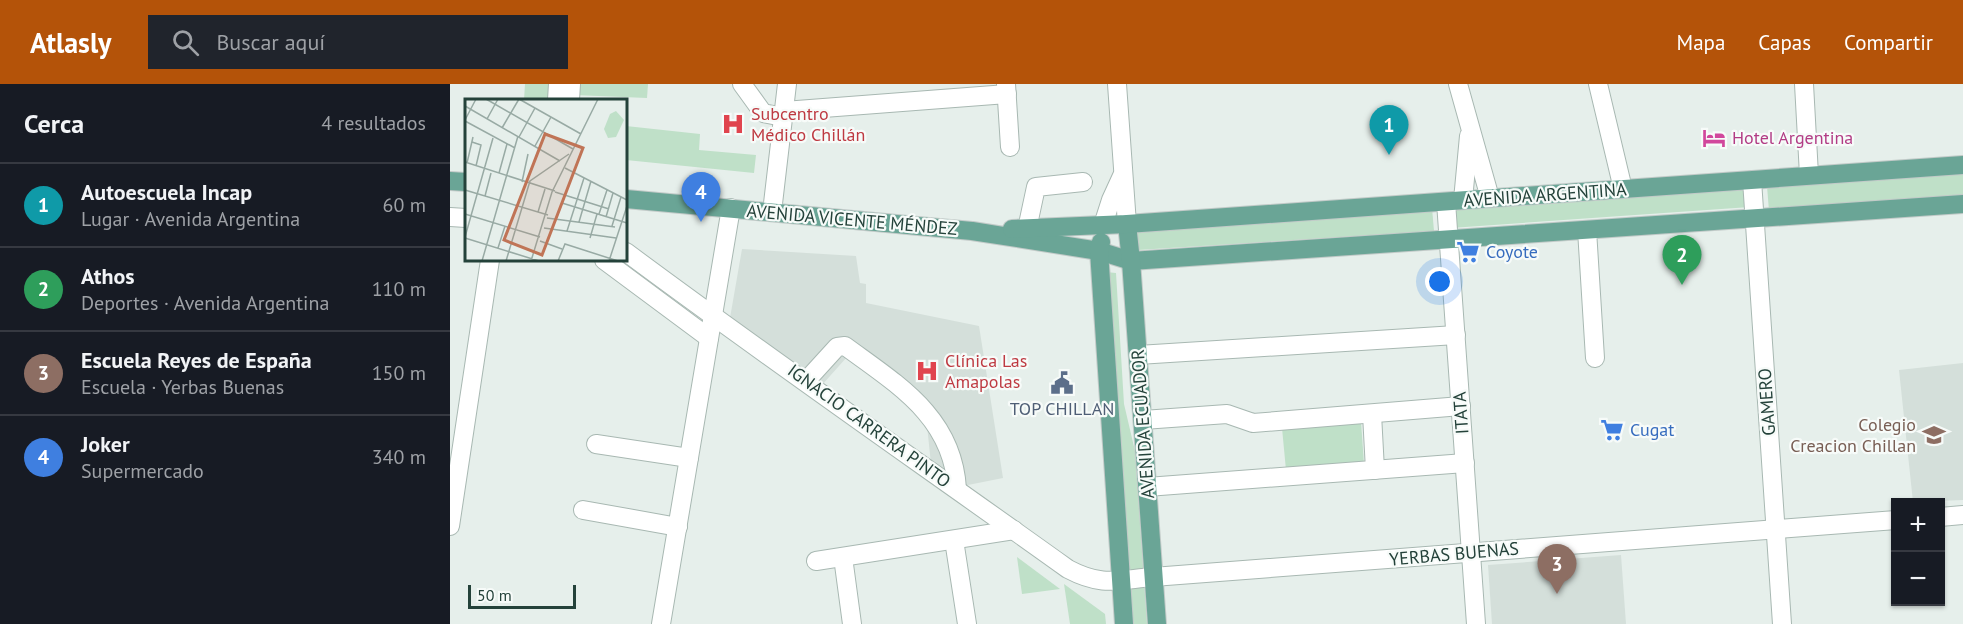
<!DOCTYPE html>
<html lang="es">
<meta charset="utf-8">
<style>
body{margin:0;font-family:"PT Sans",sans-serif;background:#20242c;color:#f1f3f6}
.controls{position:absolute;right:18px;bottom:18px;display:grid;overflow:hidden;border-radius:0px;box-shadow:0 2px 4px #0004}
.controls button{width:54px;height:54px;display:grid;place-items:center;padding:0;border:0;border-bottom:2px solid #363941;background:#171b24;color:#f1f3f6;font:30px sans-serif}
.scale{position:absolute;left:18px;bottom:15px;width:108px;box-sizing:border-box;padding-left:6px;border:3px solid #24423a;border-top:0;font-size:16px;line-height:21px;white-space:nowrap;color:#24423a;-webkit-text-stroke:4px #f7fbf9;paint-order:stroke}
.you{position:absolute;left:990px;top:198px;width:21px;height:21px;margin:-15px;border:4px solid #fff;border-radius:50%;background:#1a73e8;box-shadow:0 0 0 9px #1a73e833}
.badge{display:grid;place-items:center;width:39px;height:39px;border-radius:50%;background:#b45309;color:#fff;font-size:20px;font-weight:700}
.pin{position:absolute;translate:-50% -50px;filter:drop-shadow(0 2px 3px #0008)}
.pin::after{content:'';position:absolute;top:32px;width:21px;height:18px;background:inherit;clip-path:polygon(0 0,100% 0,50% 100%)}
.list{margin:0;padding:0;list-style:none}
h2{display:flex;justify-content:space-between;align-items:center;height:78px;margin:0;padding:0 24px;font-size:26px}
h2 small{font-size:20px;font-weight:400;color:#9ea1a6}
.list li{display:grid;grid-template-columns:39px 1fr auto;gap:18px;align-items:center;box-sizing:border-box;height:84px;padding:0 24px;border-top:2px solid #363941}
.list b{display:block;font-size:22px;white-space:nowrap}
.list p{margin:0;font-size:20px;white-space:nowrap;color:#9ea1a6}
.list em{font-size:20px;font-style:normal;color:#9ea1a6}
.icon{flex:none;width:33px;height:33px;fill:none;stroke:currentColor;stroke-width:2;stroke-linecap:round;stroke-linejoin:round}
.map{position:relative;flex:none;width:1513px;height:540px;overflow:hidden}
header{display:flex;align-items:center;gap:36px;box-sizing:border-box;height:84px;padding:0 30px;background:#b45309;color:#fff}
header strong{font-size:28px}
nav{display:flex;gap:33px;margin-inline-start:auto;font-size:21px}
.search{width:420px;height:54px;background:#20242c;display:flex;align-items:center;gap:15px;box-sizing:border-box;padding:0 21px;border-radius:0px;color:#9ea1a6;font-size:22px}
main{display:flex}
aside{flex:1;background:#171b24}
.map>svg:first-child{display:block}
.built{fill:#d4dfda}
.green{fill:#bfe0c8}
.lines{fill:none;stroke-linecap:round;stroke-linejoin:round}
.minor-casing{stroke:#a8b8b2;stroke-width:20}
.major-casing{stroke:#c2cac8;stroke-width:20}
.minor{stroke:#fff;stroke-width:18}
.major{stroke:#6aa596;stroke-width:18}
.labels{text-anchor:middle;stroke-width:4.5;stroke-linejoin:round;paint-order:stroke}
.health-label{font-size:18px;fill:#be3a42;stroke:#f7fbf9;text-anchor:start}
.hotel-label{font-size:18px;fill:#b23c85;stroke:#f7fbf9;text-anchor:start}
.street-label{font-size:18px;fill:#24423a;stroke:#f7fbf9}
.shop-label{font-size:18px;fill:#366cbe;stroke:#f7fbf9;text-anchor:start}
.service-label{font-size:18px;fill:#4e5e75;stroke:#f7fbf9}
.education-label{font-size:18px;fill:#785e54;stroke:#f7fbf9;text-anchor:end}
.inset-road{fill:none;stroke:#98aaa4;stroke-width:1.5}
.view{fill:#c07456;fill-opacity:0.15;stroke:#c07456;stroke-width:3}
.inset-edge{fill:none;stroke:#24423a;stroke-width:3}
</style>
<header>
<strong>Atlasly</strong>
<div class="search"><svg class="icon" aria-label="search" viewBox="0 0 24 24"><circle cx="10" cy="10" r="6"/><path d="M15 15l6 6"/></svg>Buscar aquí</div>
<nav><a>Mapa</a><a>Capas</a><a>Compartir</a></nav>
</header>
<main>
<aside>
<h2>Cerca<small>4 resultados</small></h2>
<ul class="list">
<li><span class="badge" style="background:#0f9aa8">1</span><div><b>Autoescuela Incap</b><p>Lugar · Avenida Argentina</p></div><em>60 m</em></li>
<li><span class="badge" style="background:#2e9e5b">2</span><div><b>Athos</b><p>Deportes · Avenida Argentina</p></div><em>110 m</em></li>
<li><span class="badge" style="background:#8d6e63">3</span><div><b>Escuela Reyes de España</b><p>Escuela · Yerbas Buenas</p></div><em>150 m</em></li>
<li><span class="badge" style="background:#3f7fe0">4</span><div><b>Joker</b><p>Supermercado</p></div><em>340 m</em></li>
</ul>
</aside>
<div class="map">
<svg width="1513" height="540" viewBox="0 0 1513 540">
<rect width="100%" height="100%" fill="#e6efeb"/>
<g class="built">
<polygon points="292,165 406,172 410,199 416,200 416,219 529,242 553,394 513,402 481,380 476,332 397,273 372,301 280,234"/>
<polygon points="1513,279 1513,416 1463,418 1449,286"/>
<polygon points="1171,471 1176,540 1042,540 1038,481"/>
</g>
<g class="green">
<polygon points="75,0 102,0 101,16 74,16"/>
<polygon points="125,0 198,0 197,14 124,11"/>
<polygon points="176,42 250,50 249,66 306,71 304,89 176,76"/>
<polygon points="1513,89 1513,114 1319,127 1317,102"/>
<polygon points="1299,102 1300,123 1001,144 1001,122"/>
<polygon points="982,124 984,147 688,166 686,146"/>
<polygon points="656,188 666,189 674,320 685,367 697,540 681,540"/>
<polygon points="911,338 914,380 836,386 832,344"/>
<polygon points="567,473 610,505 572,510"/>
<polygon points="614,500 655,530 656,540 620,540"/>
</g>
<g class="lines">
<g class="minor-casing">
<g id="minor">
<polyline points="292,0 313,29 333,33"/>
<polyline points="556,0 560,63"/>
<polyline points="667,0 677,140"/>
<polyline points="1008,0 1040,114"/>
<polyline points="1148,0 1173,105"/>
<polyline points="1354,0 1359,91"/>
<polyline points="107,16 108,0"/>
<polyline points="120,16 121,0"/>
<polyline points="334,27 557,10"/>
<polyline points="1302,96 1332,540"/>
<polyline points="1013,116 1019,52"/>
<polyline points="996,118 1026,540"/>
<polyline points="322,128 337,0"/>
<polyline points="0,133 16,134"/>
<polyline points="653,141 661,116 672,92"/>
<polyline points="577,145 586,103 633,98"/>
<polyline points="1137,146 1145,274"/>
<path d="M176 168C321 276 470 379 618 485 652 503 667 496 703 493L1446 436"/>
<polyline points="154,176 259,254"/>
<polyline points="688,271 1006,251"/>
<path d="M356 297 387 263 395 262C448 301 503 333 507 405"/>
<polyline points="922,330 925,386"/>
<polyline points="693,336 777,330 803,339 1011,322"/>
<polyline points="146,360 239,374"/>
<polyline points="697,403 1015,379"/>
<polyline points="133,426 228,443"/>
<polyline points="1490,433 1513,431"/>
<polyline points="0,442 40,176"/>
<polyline points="504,456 517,540"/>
<polyline points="393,473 402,540"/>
<polyline points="366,477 564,446"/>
<polyline points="211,540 281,124"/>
</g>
</g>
<g class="major-casing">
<g id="major">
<polyline points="0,97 16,98"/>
<polyline points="176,115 522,147 649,167 681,177 1513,120"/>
<polyline points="677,140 681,177 707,540"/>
<polyline points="562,145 677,140 1513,81"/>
<polyline points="651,158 649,167 674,540"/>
</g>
</g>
<use href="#minor" class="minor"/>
<use href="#major" class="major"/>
</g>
<defs>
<g id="hospital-bare" transform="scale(1.8)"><path d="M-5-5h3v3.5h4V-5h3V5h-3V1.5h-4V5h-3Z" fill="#e0444e" stroke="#f7fbf9" stroke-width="2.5" paint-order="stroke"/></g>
<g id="hotel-bare" transform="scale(1.8)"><path d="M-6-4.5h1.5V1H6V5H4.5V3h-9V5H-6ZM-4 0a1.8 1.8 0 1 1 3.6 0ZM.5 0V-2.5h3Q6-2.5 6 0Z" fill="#d1479c" stroke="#f7fbf9" stroke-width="2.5" paint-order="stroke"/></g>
<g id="supermarket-bare" transform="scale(1.8)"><path d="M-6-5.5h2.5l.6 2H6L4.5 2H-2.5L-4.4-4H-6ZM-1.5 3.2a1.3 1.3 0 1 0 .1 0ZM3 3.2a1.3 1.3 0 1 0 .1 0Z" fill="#3f7fe0" stroke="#f7fbf9" stroke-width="2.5" paint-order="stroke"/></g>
<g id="civic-bare" transform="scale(1.8)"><path d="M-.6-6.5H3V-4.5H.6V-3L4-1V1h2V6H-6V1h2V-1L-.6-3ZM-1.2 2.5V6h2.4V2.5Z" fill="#5c6f8a" stroke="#f7fbf9" stroke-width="2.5" paint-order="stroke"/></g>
<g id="school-bare" transform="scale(1.8)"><path d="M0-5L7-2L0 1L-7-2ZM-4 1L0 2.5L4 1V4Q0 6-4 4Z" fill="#8d6e63" stroke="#f7fbf9" stroke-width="2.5" paint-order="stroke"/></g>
</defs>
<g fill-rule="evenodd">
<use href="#hospital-bare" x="283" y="40"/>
<use href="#hotel-bare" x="1264" y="54"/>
<use href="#supermarket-bare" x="1018" y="168"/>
<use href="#hospital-bare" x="477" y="287"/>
<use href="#civic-bare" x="612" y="299"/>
<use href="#supermarket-bare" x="1162" y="346"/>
<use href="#school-bare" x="1484" y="351"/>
</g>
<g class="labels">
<g class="health-label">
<text x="301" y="36">Subcentro<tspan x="301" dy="21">Médico Chillán</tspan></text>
<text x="495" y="283">Clínica Las<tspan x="495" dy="21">Amapolas</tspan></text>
</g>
<g class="hotel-label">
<text x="1282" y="60">Hotel Argentina</text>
</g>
<g class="street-label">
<text transform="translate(1095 111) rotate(-4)" y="6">AVENIDA ARGENTINA</text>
<text transform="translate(402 136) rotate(5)" y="6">AVENIDA VICENTE MÉNDEZ</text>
<text transform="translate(1317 318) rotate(-94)" y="6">GAMERO</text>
<text transform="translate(1011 329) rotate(-94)" y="6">ITATA</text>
<text transform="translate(693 340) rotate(-94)" y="6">AVENIDA ECUADOR</text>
<text transform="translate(419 342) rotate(36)" y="6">IGNACIO CARRERA PINTO</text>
<text transform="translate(1004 470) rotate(-5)" y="6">YERBAS BUENAS</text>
</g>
<g class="shop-label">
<text x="1036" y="174">Coyote</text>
<text x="1180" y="352">Cugat</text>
</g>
<g class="service-label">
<text x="612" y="331">TOP CHILLAN</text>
</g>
<g class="education-label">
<text x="1466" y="347">Colegio<tspan x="1466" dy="21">Creacion Chillan</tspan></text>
</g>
</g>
<g transform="translate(15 15)">
<rect width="162" height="162" fill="#e6efeb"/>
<path d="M151 12 159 21 151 38 143 39 139 30 145 15Z" fill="#bfe0c8"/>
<path class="inset-road" d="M21 0 108 50M54 0 116 35M0 7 95 62M22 20 33 0M0 21 11 0M0 22 50 49M37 29 54 0M54 38 70 9M7 43 16 46 11 67M70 47 86 18M0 63 90 92M2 64 8 38M100 69 162 101M34 74 42 45M57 83 63 55M0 91 83 116M90 93 144 110M20 97 26 74M97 104 162 124M73 113 80 90M0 115 75 138M134 115 142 91M141 118 148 94M82 119 150 128M91 120 100 96M114 123 126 82M147 127 156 98M79 129 151 139M102 132 119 79M0 138 28 39M0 139 74 162M125 139 132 115M75 142 97 150M33 149 40 127M17 162 53 37M41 162 65 82 104 55M66 162 87 93 133 0M93 162 100 145 153 162M144 162 162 107"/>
<path class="view" d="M80 35 118 49 77 156 39 141Z"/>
<rect width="162" height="162" class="inset-edge"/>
</g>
</svg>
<div class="controls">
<button>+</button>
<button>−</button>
</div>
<div class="scale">50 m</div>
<div class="you"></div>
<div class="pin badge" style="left:939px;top:71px;background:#0f9aa8">1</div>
<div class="pin badge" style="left:1232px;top:201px;background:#2e9e5b">2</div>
<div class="pin badge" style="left:1107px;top:510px;background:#8d6e63">3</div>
<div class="pin badge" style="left:251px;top:138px;background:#3f7fe0">4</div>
</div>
</main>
